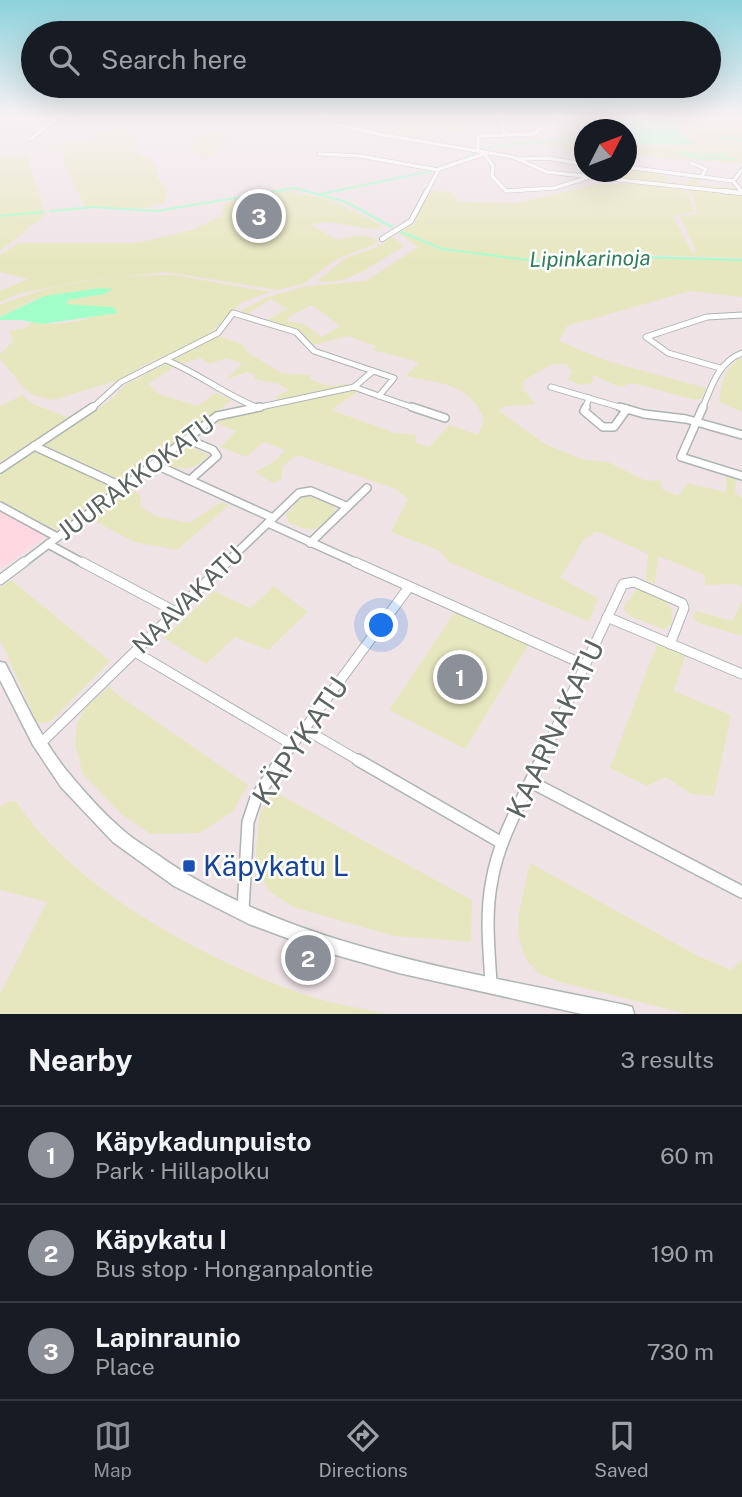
<!DOCTYPE html>
<meta charset="utf-8">
<style>
body{margin:0;font-family:"Public Sans",sans-serif;background:#20242c;color:#f1f3f6}
.compass{position:absolute;left:574px;top:119px;width:63px;height:63px;border-radius:50%;background:#171b24;box-shadow:0 7px 28px #0002;rotate:48deg}
.you{position:absolute;left:382px;top:626px;width:24px;height:24px;margin:-18px;border:5px solid #fff;border-radius:50%;background:#1a73e8;box-shadow:0 0 0 10px #1a73e833}
.badge{display:grid;place-items:center;width:46px;height:46px;border-radius:50%;background:#8c9099;color:#fff;font-size:23px;font-weight:700}
.pin{position:absolute;translate:-50% -50%;border:4px solid #fff;box-shadow:0 2px 7px #0006}
.list{margin:0;padding:0;list-style:none}
h2{display:flex;justify-content:space-between;align-items:center;height:91px;margin:0;padding:0 28px;font-size:30px}
h2 small{font-size:23px;font-weight:400;color:#9ea1a6}
.list li{display:grid;grid-template-columns:46px 1fr auto;gap:21px;align-items:center;box-sizing:border-box;height:98px;padding:0 28px;border-top:2px solid #363941}
.list b{display:block;font-size:26px;white-space:nowrap}
.list p{margin:0;font-size:23px;white-space:nowrap;color:#9ea1a6}
.list em{font-size:23px;font-style:normal;color:#9ea1a6}
.icon{flex:none;width:38px;height:38px;fill:none;stroke:currentColor;stroke-width:2;stroke-linecap:round;stroke-linejoin:round}
.map{position:relative;flex:none;width:742px;height:1014px;overflow:hidden}
.search{position:absolute;background:#171b24;box-shadow:0 7px 28px #0002;left:21px;right:21px;top:21px;height:77px;display:flex;align-items:center;gap:18px;box-sizing:border-box;padding:0 24px;border-radius:38px;color:#9ea1a6;font-size:26px}
.sheet{height:385px;background:#171b24}
nav{display:flex;justify-content:space-around;align-items:center;box-sizing:border-box;height:98px;border-top:2px solid #363941;background:#171b24;font-size:19px;color:#9ea1a6}
nav a{display:grid;justify-items:center;gap:4px}
nav .on{color:#8c9099}
.map>svg:first-child{display:block}
.commercial{fill:#ffd8e1}
.green{fill:#e7e7bf;fill-rule:evenodd}
.water{fill:#a3ffca}
.lines{fill:none;stroke-linecap:round;stroke-linejoin:round}
.stream{stroke:#a3ffca;stroke-width:2}
.street-far5-casing{stroke:#acb4b1;stroke-width:4.5}
.street-far4-casing{stroke:#acb4b1;stroke-width:6}
.street-far3-casing{stroke:#acb4b1;stroke-width:7}
.street-far2-casing{stroke:#acb4b1;stroke-width:10}
.street-far1-casing{stroke:#acb4b1;stroke-width:11}
.street-casing{stroke:#acb4b1;stroke-width:14}
.secondary-casing{stroke:#aeb7b3;stroke-width:3}
.street-far5{stroke:#fff;stroke-width:3.5}
.street-far4{stroke:#fff;stroke-width:4.5}
.street-far3{stroke:#fff;stroke-width:5}
.street-far2{stroke:#fff;stroke-width:7}
.street-far1{stroke:#fff;stroke-width:9}
.street{stroke:#fff;stroke-width:11}
.secondary{fill:#fff;fill-rule:evenodd}
.transit-dot{fill:#1a4fb4;stroke:#fff;stroke-width:2.5}
.labels{text-anchor:middle;stroke-width:5;stroke-linejoin:round;paint-order:stroke}
.far-water-label{font-size:21px;font-style:italic;fill:#2e7e57;stroke:#fff}
.street-label{font-size:24px;fill:#5b6460;stroke:#fff}
.near-street-label{font-size:28px;fill:#5b6460;stroke:#fff}
.near-transit-label{font-size:28px;fill:#164399;stroke:#fff;text-anchor:start}
</style>
<div class="map">
<svg width="742" height="1014" viewBox="0 0 742 1014">
<rect width="100%" height="100%" fill="#efe3e6"/>
<polygon class="commercial" points="0,511 47,535 2,568 0,564"/>
<g class="green">
<polygon points="375,118 465,118 473,133 445,132 442,125 450,124 441,119 433,122 439,123 417,133 436,135 420,139 383,133 406,121 388,123"/>
<polygon points="586,118 615,118 613,120 624,124 584,130 584,154 539,145 581,137 505,145 508,142 555,138 573,128 551,125 556,122 575,125"/>
<polygon points="672,118 742,118 742,164 633,155 627,165 627,137 627,142 634,144 691,146 689,141 679,135"/>
<polygon points="120,127 128,133 135,151 156,164 158,179 167,190 165,202 144,208 85,207 63,161 63,154 75,151 41,152 75,148 43,149 45,144 86,142 89,145 99,134"/>
<polygon points="215,131 233,133 215,154 203,160 200,154 189,150 203,133"/>
<polygon points="27,155 45,215 0,251 0,158"/>
<polygon points="627,167 669,177 664,182 688,184 693,176 700,177 698,185 734,187 738,191 597,176 599,172 626,172"/>
<polygon points="623,181 681,188 689,196 695,212 673,216 691,251 696,252 680,216 698,214 693,197 686,188 742,194 742,258 650,255 561,263 442,248 401,230 414,224 429,191 452,192 459,202 516,203 600,184 623,184"/>
<path d="M287 191 328 199 381 225V228C359 232 332 216 311 225L337 240 362 235 378 240 375 244 338 258 303 284 277 290 166 272 88 280 18 294 0 302V291L28 279 0 272V255L19 243H136L192 230 221 216 224 204 232 200Z"/>
<path d="M400 232 440 250 561 265 644 258 742 261V297L690 291 567 326 559 341 607 361 706 388 702 398 694 400 633 383 619 387 593 375 592 383 579 385 568 379 572 372 566 364H553L524 380 523 389 536 404 507 406 498 410 545 444 581 459 608 462 646 481 660 480 662 489 678 496 687 483 726 492V477L736 479 735 493 742 498V587L736 584 705 585V575L658 556 655 584 646 580 648 554 596 531 583 541 560 578 598 598 589 622 449 562 440 551 391 532 408 499 396 489 297 455 283 466 281 480 273 483 255 472 275 461 285 450 264 442 246 457 220 447 236 431 217 423 228 415 354 389 359 391 331 410 395 433 416 435V443L429 447 449 425 478 435 484 420C469 382 442 385 406 376L419 362 373 350 376 346 348 336 313 345 301 331 267 320 287 309 271 299 247 314 241 311 265 298 307 286 366 281 418 247 398 233ZM312 305 340 326 322 337 304 324 287 321 290 316Z"/>
<path d="M392 236 403 245 401 248C374 263 350 286 317 281L346 258 377 247Z"/>
<path d="M173 275 271 292 242 302 206 338 142 366 122 379 53 400 33 395 24 388 0 359V354L13 341 10 331 25 328 32 321C56 328 92 321 113 307H69L65 304 75 292 35 299 0 317V305C51 283 118 274 173 275Z"/>
<polygon points="218,336 242,344 247,352 282,373 311,375 310,379 328,386 354,383 279,400 275,397 288,390 279,384 254,379 254,374 247,372 225,380 242,364 227,358 209,364 201,358 185,363 172,360"/>
<path d="M742 357V412L719 402C722 384 724 367 742 357Z"/>
<polygon points="169,362 175,366 148,384 159,394 198,406 215,393 232,400 122,481 44,445 109,401 127,384"/>
<polygon points="22,395 33,404 70,418 0,462 0,406"/>
<path d="M189 446 209 455C196 468 186 472 168 465L167 461 182 448Z"/>
<polygon points="35,451 113,488 57,530 0,501 0,473"/>
<polygon points="130,488 141,496 140,506 156,516 189,523 221,502 229,505 177,550 134,542 89,518"/>
<path d="M308 496 334 505 335 511C316 532 316 534 289 523L286 515 301 498Z"/>
<polygon points="11,580 110,661 50,722 37,723 0,639 0,588"/>
<polygon points="274,586 308,612 268,650 235,637 206,664 164,638 214,591 250,608"/>
<path d="M638 587C656 596 678 600 671 625L663 629 630 616 623 608Z"/>
<polygon points="742,601 742,636 699,623 692,617 696,611 732,621"/>
<polygon points="455,612 529,644 465,749 389,710"/>
<polygon points="657,644 685,656 674,691 731,715 714,796 691,794 666,777 647,786 610,768"/>
<polygon points="110,686 115,693 248,785 233,811 200,833 151,834 121,814 83,774 75,745 77,723 86,707"/>
<polygon points="273,791 472,900 471,942 394,936 293,907 268,890 257,870 256,849 260,813"/>
<path d="M9 801 17 802C71 889 219 968 315 998 339 1005 364 1009 388 1014H0V994L47 902 0 890V807Z"/>
<polygon points="530,863 696,955 731,970 742,960 742,1014 687,1014 560,982 538,973 525,958 519,937 518,917"/>
</g>
<g class="water">
<polygon points="615,118 672,118 680,126 679,135 698,145 629,143 626,130 585,126 606,129 624,124 611,121"/>
<polygon points="100,288 113,289 104,294 69,300 66,304 113,307 118,313 42,324 21,320 0,320 0,317 44,296"/>
</g>
<g class="lines">
<g class="stream">
<polyline points="579,118 611,121"/>
<polyline points="709,118 739,123"/>
<polyline points="577,129 584,131"/>
<polyline points="420,132 441,124"/>
<polyline points="721,138 742,140"/>
<polyline points="488,147 571,139"/>
<polyline points="481,149 484,148"/>
<polyline points="679,152 696,158 734,159"/>
<polyline points="687,154 725,155"/>
<polyline points="437,168 464,159 474,152"/>
<polyline points="321,194 431,171"/>
<polyline points="51,211 93,207 156,211 295,188 346,202 392,227"/>
<polyline points="0,216 44,212"/>
<polyline points="399,231 442,249 560,264 642,257 742,260"/>
</g>
<g class="street-far5-casing">
<g id="street-far5">
<polyline points="308,118 378,134 513,157 547,172 739,193"/>
<polyline points="0,120 55,118"/>
<polyline points="555,121 560,118"/>
<polyline points="505,134 500,124 510,118"/>
<polyline points="31,139 57,118"/>
<polyline points="478,149 478,136 533,134 547,124"/>
<polyline points="319,154 360,156 438,170"/>
<polyline points="485,155 493,166 492,176 506,191 555,188 589,177"/>
<polyline points="519,159 547,158 584,164"/>
<polyline points="691,163 706,169 702,176"/>
<polyline points="626,167 733,181 742,192"/>
<polyline points="733,181 742,170"/>
<polyline points="426,193 439,169 487,153"/>
</g>
</g>
<g class="street-far4-casing">
<g id="street-far4">
<polyline points="723,191 742,193"/>
<polyline points="382,239 411,221 427,191"/>
</g>
</g>
<g class="street-far3-casing">
<g id="street-far3">
<path d="M166 360C198 373 222 393 254 406"/>
<polyline points="720,368 668,353 646,337 707,317 742,315"/>
<polyline points="373,371 394,378 379,396 417,409"/>
<polyline points="354,387 379,396"/>
<polyline points="551,387 626,409"/>
<polyline points="91,409 121,382 218,333 233,313 296,332 314,351 373,371 354,387 251,409"/>
<polyline points="585,409 589,398"/>
<path d="M702 409C712 386 718 362 742 353"/>
</g>
</g>
<g class="street-far2-casing">
<g id="street-far2">
<polyline points="412,407 445,418"/>
<polyline points="586,407 584,411 603,427 614,427 627,409"/>
<polyline points="620,407 644,414 686,419 742,435"/>
<polyline points="703,407 681,457 742,476"/>
<polyline points="187,439 213,450 217,456 190,480"/>
<polyline points="34,446 123,487"/>
<polyline points="154,464 273,518"/>
<polyline points="0,469 93,407"/>
<polyline points="0,506 57,537"/>
<polyline points="268,523 359,564"/>
<polyline points="310,543 367,488"/>
<polyline points="48,544 85,564"/>
<polyline points="22,564 217,416 260,407"/>
<polyline points="225,564 299,493 311,491 346,506"/>
</g>
</g>
<g class="street-far1-casing">
<g id="street-far1">
<polyline points="82,562 176,612"/>
<polyline points="355,562 585,665"/>
<polyline points="0,580 24,562"/>
<polyline points="607,617 742,674"/>
<polyline points="135,652 291,744"/>
<polyline points="303,728 361,762"/>
<polyline points="40,744 227,562"/>
<polyline points="280,762 409,587"/>
<polyline points="540,762 623,584 634,582 682,603 684,608 670,644"/>
</g>
</g>
<g class="street-casing">
<g id="street">
<polyline points="358,760 502,843"/>
<polyline points="531,782 742,892"/>
<polyline points="243,910 248,822 256,798 281,760"/>
<path d="M491 983C489 949 485 914 492 880 499 838 523 799 541 760"/>
</g>
</g>
<g class="secondary-casing">
<path id="secondary" d="M0 662 5 663C25 701 43 744 72 777 88 796 105 815 124 831 134 840 147 847 158 855 289 948 471 972 625 1005L632 1007 634 1014H582L399 973 322 951 249 924 174 886 113 842 61 787 33 745 0 680Z"/>
</g>
<use href="#street-far5" class="street-far5"/>
<use href="#street-far4" class="street-far4"/>
<use href="#street-far3" class="street-far3"/>
<use href="#street-far2" class="street-far2"/>
<use href="#street-far1" class="street-far1"/>
<use href="#street" class="street"/>
<use href="#secondary" class="secondary"/>
</g>
<linearGradient id="sky" x2="0" y2="1"><stop stop-color="#8cd2dc"/><stop offset="0.45" stop-color="#f8f2f4"/><stop offset="1" stop-color="#f8f2f4" stop-opacity="0"/></linearGradient>
<rect width="742" height="260" fill="url(#sky)"/>
<rect class="transit-dot" x="182" y="859" width="14" height="14" rx="3.5"/>
<g class="labels">
<g class="far-water-label">
<text transform="translate(590 259) rotate(-1)" y="7">Lipinkarinoja</text>
</g>
<g class="street-label">
<text transform="translate(136 478) rotate(-37)" y="8">JUURAKKOKATU</text>
<text transform="translate(188 600) rotate(-44)" y="8">NAAVAKATU</text>
</g>
<g class="near-street-label">
<text transform="translate(555 729) rotate(-65)" y="10">KAARNAKATU</text>
<text transform="translate(300 741) rotate(-56)" y="10">KÄPYKATU</text>
</g>
<g class="near-transit-label">
<text x="203" y="876">Käpykatu L</text>
</g>
</g>
</svg>
<svg class="compass" viewBox="-18 -18 36 36"><path d="M0-13l5 13h-10z" fill="#e53935"/><path d="M0 13l5-13h-10z" fill="#9ea1a6"/></svg>
<div class="you"></div>
<div class="pin badge" style="left:460px;top:677px">1</div>
<div class="pin badge" style="left:308px;top:958px">2</div>
<div class="pin badge" style="left:259px;top:216px">3</div>
<div class="search"><svg class="icon" aria-label="search" viewBox="0 0 24 24"><circle cx="10" cy="10" r="6"/><path d="M15 15l6 6"/></svg>Search here</div>
</div>
<section class="sheet">
<h2>Nearby<small>3 results</small></h2>
<ul class="list">
<li><span class="badge">1</span><div><b>Käpykadunpuisto</b><p>Park · Hillapolku</p></div><em>60 m</em></li>
<li><span class="badge">2</span><div><b>Käpykatu I</b><p>Bus stop · Honganpalontie</p></div><em>190 m</em></li>
<li><span class="badge">3</span><div><b>Lapinraunio</b><p>Place</p></div><em>730 m</em></li>
</ul>
</section>
<nav>
<a class="on"><svg class="icon" aria-label="map" viewBox="0 0 24 24"><path d="M3 6l6-2 6 2 6-2v14l-6 2-6-2-6 2zM9 4v14M15 6v14"/></svg>Map</a>
<a><svg class="icon" aria-label="directions" viewBox="0 0 24 24"><path d="M12 3l9 9-9 9-9-9zM9 14v-3h6M13 9l2 2-2 2"/></svg>Directions</a>
<a><svg class="icon" aria-label="saved" viewBox="0 0 24 24"><path d="M7 4h10v16l-5-4-5 4z"/></svg>Saved</a>
</nav>
